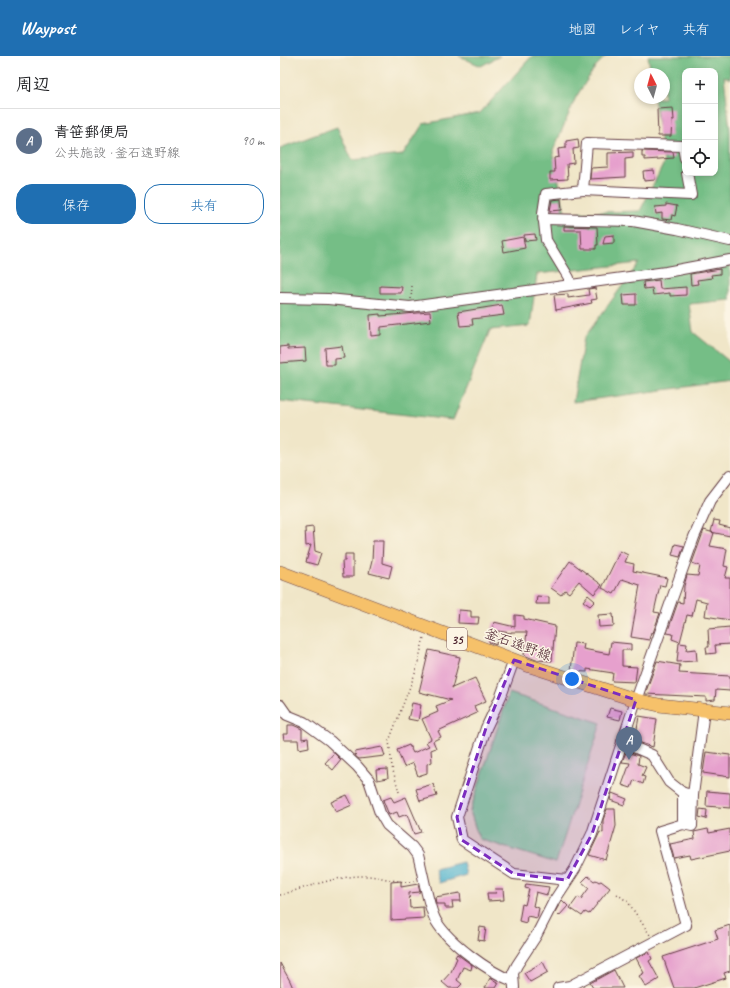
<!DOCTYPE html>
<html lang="ja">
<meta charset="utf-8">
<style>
body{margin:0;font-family:Caveat,"Klee One",sans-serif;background:#f2f2f2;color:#202124}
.controls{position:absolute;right:12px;top:12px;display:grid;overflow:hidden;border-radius:8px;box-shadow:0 2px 6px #0003}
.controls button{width:36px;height:36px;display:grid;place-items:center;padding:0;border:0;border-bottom:1px solid #e0e0e0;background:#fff;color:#202124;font:20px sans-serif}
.compass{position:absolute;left:354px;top:12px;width:36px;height:36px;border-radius:50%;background:#fff;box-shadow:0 2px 6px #0003;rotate:354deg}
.you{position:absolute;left:292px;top:623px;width:14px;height:14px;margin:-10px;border:3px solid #fff;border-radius:50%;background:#1a73e8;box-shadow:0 0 0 6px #1a73e833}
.badge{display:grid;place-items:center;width:26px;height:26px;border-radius:50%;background:#1f6fb2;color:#fff;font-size:13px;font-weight:700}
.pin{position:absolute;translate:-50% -33px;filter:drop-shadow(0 1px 2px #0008)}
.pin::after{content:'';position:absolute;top:21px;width:14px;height:12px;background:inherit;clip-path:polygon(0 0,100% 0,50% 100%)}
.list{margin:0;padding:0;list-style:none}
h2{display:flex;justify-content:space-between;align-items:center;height:52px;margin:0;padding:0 16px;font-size:17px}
h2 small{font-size:13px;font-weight:400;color:#757577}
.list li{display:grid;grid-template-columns:26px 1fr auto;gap:12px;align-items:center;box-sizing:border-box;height:64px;padding:0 16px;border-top:1px solid #e0e0e0}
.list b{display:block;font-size:15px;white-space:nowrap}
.list p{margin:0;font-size:13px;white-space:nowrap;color:#757577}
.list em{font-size:13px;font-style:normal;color:#757577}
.actions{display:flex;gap:8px;padding:12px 16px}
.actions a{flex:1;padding:9px 0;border:1px solid #1f6fb2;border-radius:16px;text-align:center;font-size:14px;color:#1f6fb2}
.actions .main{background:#1f6fb2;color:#fff}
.icon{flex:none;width:22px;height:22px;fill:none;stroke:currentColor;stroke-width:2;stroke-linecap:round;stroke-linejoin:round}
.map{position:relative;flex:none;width:450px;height:932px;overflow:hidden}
header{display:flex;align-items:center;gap:24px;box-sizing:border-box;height:56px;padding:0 20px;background:#1f6fb2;color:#fff}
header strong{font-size:19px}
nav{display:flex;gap:22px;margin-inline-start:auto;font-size:14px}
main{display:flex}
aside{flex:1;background:#fff}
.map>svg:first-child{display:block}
.green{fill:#90e0a0;stroke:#6d8066}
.forest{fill:#74be86;stroke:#5f6e58;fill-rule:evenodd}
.water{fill:#4fb3ce;stroke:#4c697c}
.building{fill:#e6a0cd}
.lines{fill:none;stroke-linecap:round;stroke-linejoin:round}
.minor-casing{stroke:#633d43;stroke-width:12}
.major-casing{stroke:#633d43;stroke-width:14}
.path{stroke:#633d43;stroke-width:1.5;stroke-dasharray:1 3;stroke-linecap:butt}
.minor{stroke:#fff;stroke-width:10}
.major{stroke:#f6c16b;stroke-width:13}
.marked{fill:#7b2cbf;fill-opacity:0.2;stroke:#7b2cbf;stroke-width:3;stroke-dasharray:8 5;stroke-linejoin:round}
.labels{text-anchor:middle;stroke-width:3;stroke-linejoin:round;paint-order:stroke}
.shield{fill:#fcf5e5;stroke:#7f5f63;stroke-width:1}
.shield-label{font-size:13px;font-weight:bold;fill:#4a1f2b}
.street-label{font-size:14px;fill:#4a1f2b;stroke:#fcf5e5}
</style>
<header>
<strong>Waypost</strong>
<nav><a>地図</a><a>レイヤ</a><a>共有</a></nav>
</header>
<main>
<aside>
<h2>周辺<small></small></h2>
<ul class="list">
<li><span class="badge" style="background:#5c6f8a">A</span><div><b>青笹郵便局</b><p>公共施設 · 釜石遠野線</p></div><em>90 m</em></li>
</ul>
<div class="actions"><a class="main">保存</a><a>共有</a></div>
</aside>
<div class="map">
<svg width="450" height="932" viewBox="0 0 450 932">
<rect width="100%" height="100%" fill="#fcf5e5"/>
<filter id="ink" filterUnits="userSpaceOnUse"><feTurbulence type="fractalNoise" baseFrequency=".025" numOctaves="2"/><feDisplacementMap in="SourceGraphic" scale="8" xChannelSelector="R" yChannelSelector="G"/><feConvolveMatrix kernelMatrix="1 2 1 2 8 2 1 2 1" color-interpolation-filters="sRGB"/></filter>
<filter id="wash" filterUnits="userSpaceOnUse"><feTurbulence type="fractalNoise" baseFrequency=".012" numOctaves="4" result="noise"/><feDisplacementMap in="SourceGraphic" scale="16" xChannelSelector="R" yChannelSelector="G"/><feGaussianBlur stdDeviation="0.9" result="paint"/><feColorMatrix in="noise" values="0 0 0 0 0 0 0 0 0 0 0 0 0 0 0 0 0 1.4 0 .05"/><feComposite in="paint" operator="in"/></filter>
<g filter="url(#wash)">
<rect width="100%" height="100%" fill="#f0e6c8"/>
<polygon class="green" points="229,637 321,667 276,807 199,783 190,755"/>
<g class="forest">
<polygon points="179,0 220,0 201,10"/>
<path d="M252 0H326L316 10 296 41 273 95 285 157 360 155 384 107 374 42H384V18H371L368 0H450V23L444 20 450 75V244L409 248 413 276 450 306V325L293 346 304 282 359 207 257 218 250 270 210 274 173 364 0 345V92L57 71 72 104 123 99 143 68 200 57ZM405 15H435V117H405Z"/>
</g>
<polygon class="water" points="183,806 186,819 159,827 155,813"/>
<g id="blocks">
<g class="building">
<polygon points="393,52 394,64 392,64 391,80 378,80 377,53"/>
<polygon points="298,83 299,92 293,93 294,107 287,108 288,123 270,124 270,116 275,116 274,102 279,101 278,93 286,92 286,85"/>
<polygon points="362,95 393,96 394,102 365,104 365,101 362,101"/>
<polygon points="353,96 353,102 345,103 345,121 310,123 311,112 328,111 328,97"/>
<polygon points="374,114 375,124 364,125 363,115"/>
<polygon points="281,143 282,154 270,155 272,144"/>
<polygon points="386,148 397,150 395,160 392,159 391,164 382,163 382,157 376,158 375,151 386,150"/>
<polygon points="284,170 317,171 318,189 316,189 316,193 302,193 301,174 284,174"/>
<polygon points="255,178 256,184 245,185 244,179"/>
<polygon points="334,179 334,187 323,188 325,180"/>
<polygon points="243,181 245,192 224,196 222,185"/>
<polygon points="440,213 440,218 431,219 432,222 417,224 418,228 411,229 410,218"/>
<polygon points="379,224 380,233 406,231 406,239 390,240 390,237 373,239 372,232 364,233 363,226"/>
<polygon points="100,230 122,231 121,237 100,237"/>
<polygon points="315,232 317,243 311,244 312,247 276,254 274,239 288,238 288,242 309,239 308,233"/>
<polygon points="356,238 356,249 344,249 343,239"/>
<polygon points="222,249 224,259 192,263 193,269 180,270 178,256"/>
<polygon points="150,256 151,265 101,271 101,279 91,280 90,259 100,258 100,260"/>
<polygon points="8,290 8,293 25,292 26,305 0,307 0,291"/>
<polygon points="62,290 64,302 55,303 55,309 46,309 45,292"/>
<polygon points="434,464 440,465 439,469 450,472 450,480 431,476"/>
<polygon points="33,471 35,495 41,497 37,509 26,506 31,489 26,490 25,472"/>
<polygon points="424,474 434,477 430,490 447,493 444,510 448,511 445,522 450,522 450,564 425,560 427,546 416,543 412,560 407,559 400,586 392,583 393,578 387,577 398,546 403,547 404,530 407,519 418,520 420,510 412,507"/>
<polygon points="93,485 103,485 102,507 112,510 109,522 89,517 92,505"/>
<polygon points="395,488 404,490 400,501 392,499"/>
<polygon points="340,495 348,499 345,506 354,508 353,515 387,522 385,530 380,529 374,556 380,557 373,577 371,576 369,584 351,581 360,529 342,523 334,538 322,532"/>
<polygon points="65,498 73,498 73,521 63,521 62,505 65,505"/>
<polygon points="290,505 322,529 314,538 299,525 289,537 285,534 281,539 271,532"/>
<polygon points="308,539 315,545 310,550 303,545"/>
<polygon points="257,540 269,541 269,548 256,548"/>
<polygon points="179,554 191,555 191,561 199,561 198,568 178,567"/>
<polygon points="333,558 334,570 319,571 318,559"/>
<polygon points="235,559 244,560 244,563 275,570 272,605 256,604 244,599 247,576 231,576 231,577 218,575 216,589 209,586 214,566 235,571"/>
<polygon points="450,571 450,588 435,589 436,597 427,598 426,591 429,591 428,573"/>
<polygon points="331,586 351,588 351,594 342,594 342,610 357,611 355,626 332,625 333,617 307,613 307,616 291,615 294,587 304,588 303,593 329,598"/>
<polygon points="399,587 407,588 406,594 416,593 417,605 397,606"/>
<polygon points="149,594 180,601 172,632 195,622 206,645 194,650 197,657 158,675 161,681 153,685 156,692 151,694 152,706 147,708 147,717 138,720 133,707 124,711 117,694 129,689 133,697 149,690 146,686 151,683 142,663 158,656 156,650 171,644 139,636"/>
<polygon points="377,605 400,609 399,617 450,620 450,635 436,634 435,644 426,645 426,641 365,638"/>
<polygon points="132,647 141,649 138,665 128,663"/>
<polygon points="330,652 342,655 340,664 327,661"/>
<polygon points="359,660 377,663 373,691 355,685"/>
<polygon points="8,669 13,669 22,673 22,683 28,682 29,691 19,693 18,684 4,684 3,678 8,678"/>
<polygon points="102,691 105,700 79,703 76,701 75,696"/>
<polygon points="346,696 359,700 358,708 366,711 362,720 365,721 363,728 354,724 351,732 342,729 350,707 342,706"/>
<polygon points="426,696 450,699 450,721 423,717"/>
<polygon points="54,697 61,704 53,714 45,707"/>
<polygon points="107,713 108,722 97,724 96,714"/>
<polygon points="153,728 157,740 140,745 136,733"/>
<polygon points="427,735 450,737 450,752 426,750"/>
<polygon points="332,737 347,743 344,749 330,744"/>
<polygon points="67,739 72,749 56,756 51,746"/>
<polygon points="111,741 114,746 126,741 141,776 134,778 127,758 119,761 117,756 109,759 103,744"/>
<polygon points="327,753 335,753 336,770 326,804 309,799 320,776 323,777 323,764"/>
<polygon points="420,753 427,754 426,763 419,761"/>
<polygon points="428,773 429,777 450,773 450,795 411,803 410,799 394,802 390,788 415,783 414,776"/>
<polygon points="308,820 314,825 316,824 319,826 321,825 330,832 309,858 305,856 302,860 290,852 298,841 301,843 309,832 302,826"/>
<polygon points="121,825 121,831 138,828 140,836 129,837 130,852 143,851 144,862 111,864 111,826"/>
<polygon points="246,828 269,831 267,839 256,836 253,850 259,852 257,862 247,860 246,867 239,865 242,848 245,849 249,833 245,832"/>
<polygon points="215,833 223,833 224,844 208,845 207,837 216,837"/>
<polygon points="180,837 181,845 172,845 173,852 165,852 165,848 156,848 155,841"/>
<polygon points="282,844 288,850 279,860 275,856"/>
<polygon points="450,869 450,915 444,917 446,922 414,932 394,932 383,901 438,883 435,874"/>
<polygon points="200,871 206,872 204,885 198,884"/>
<polygon points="369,896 372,903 369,905 379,923 366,931 359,920 364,917 356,902"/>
<polygon points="177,898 192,909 191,914 183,911 177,924 182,928 178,932 169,932 162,926 171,916 177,902 175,901"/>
<polygon points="263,906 268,916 250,926 244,917"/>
<polygon points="0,907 10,925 13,932 0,932"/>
<polygon points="334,914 343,932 313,932 310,927"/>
<polygon points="210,922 219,927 216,932 205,932"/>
</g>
</g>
</g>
<g filter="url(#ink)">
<use href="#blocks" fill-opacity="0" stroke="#633d43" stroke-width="1"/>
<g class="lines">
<g class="minor-casing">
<g id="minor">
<polyline points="405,102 403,90 307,87 303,134 411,139 407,117"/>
<polyline points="263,163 353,165 397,173 450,185"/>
<polyline points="289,229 289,222 266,184 263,157 266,138 303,134"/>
<polyline points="0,242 48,243 130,251 386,216 450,204"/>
<polyline points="234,604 221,640 206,672 177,761 182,784 234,818 287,824"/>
<path d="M0 649 7 659 24 666 50 685 77 710 89 724 100 757 107 769 132 791 138 799C143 817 148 851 156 865 169 887 209 916 233 925"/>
<polyline points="403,737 413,739 424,654"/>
<polyline points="403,768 412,770 413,739"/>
<polyline points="234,932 233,917 237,909 256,880 274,845 295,813 312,778 356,644 414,481 430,445 450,419"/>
<polyline points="278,932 290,930 406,869 380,775 403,768 403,737 389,726 372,699 342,686"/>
</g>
</g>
<g class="major-casing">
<polyline id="major" points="0,516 247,609 356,644 379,649 450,657"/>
</g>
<g class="path">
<polyline points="131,243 132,230"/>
<polyline points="119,736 112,711 109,685 136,615 144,581"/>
<polyline points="337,838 348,846 370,879"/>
<path d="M0 839C29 831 58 819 88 820 104 821 120 828 135 825"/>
</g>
<use href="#minor" class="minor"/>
<use href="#major" class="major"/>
</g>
</g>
<path class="marked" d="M234 604 356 644 312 778 287 824 234 818 182 784 177 761 206 672Z"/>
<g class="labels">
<rect class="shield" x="167" y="572" width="20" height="22" rx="3"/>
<g class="shield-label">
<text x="177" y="588">35</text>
</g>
<g class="street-label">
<text transform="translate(238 588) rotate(20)" y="5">釜石遠野線</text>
</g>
</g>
</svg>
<div class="controls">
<button>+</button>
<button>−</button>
<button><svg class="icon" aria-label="locate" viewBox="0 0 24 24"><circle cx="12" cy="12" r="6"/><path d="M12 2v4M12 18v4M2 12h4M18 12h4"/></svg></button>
</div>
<svg class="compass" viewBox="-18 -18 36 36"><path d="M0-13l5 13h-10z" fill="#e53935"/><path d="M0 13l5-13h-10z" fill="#757577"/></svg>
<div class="you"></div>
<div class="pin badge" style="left:349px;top:704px;background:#5c6f8a">A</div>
</div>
</main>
